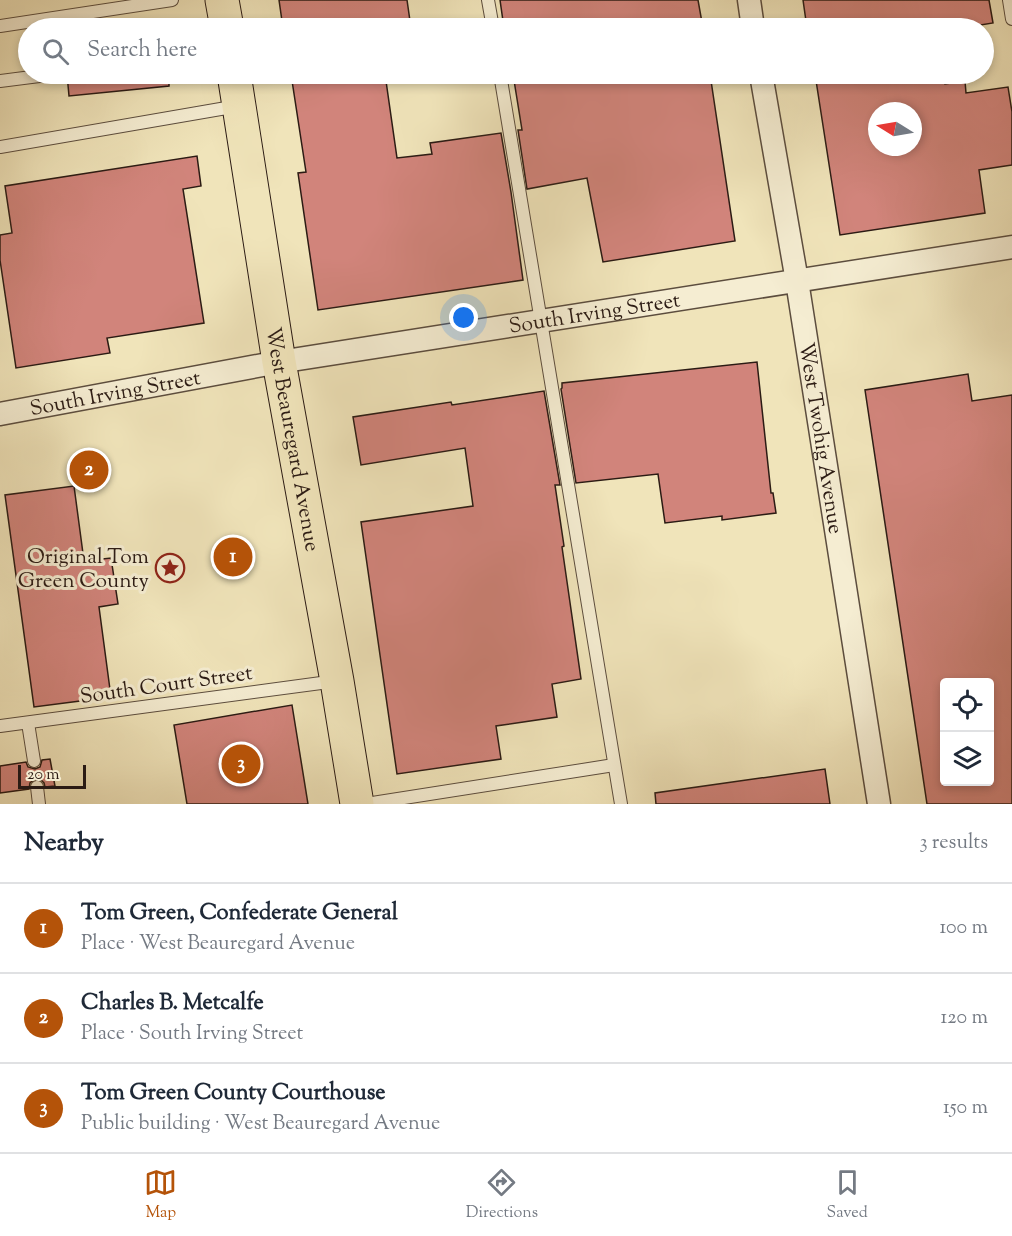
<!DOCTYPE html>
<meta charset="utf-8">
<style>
body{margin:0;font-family:"Sorts Mill Goudy",serif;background:#f2f2f3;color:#1f2937}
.controls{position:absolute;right:18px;bottom:18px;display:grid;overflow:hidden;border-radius:6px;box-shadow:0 3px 9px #0003}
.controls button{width:54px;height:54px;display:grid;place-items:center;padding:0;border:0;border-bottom:2px solid #e0e1e3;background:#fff;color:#1f2937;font:30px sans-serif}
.compass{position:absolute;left:868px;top:102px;width:54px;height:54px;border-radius:50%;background:#fff;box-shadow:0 3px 9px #0003;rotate:281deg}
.scale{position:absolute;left:18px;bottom:15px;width:68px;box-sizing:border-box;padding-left:6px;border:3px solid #2b1b14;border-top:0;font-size:16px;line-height:21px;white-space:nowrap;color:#2b1b14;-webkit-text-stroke:4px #f5edd2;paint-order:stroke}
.you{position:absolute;left:464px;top:318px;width:21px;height:21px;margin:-15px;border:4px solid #fff;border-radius:50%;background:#1a73e8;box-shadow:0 0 0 9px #1a73e833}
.badge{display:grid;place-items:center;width:39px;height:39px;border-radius:50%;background:#b45309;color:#fff;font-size:20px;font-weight:700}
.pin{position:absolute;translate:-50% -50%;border:3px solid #fff;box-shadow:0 2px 6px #0006}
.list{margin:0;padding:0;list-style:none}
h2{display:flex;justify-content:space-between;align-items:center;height:78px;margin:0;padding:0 24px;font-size:26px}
h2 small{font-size:20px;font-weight:400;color:#747a83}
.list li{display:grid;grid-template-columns:39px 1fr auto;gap:18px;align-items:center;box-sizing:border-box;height:90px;padding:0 24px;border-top:2px solid #e0e1e3}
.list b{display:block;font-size:22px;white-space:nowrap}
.list p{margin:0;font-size:20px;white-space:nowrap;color:#747a83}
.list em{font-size:20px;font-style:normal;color:#747a83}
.icon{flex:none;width:33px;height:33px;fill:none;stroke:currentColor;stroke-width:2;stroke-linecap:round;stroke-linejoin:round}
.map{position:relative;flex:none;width:1012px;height:804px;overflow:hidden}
.search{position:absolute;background:#fff;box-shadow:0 3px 9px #0003;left:18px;right:18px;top:18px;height:66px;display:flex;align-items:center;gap:15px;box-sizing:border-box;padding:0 21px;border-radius:33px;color:#747a83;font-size:22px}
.sheet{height:348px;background:#fff}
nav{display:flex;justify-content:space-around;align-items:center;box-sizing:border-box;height:84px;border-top:2px solid #e0e1e3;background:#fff;font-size:16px;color:#747a83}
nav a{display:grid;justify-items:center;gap:3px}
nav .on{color:#b45309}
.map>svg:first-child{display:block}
.building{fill:#d1847b;stroke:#2b1b14;stroke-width:1.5;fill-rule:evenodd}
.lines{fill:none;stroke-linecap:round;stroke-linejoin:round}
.service-casing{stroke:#5c4d3e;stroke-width:14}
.minor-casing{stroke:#5c4d3e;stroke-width:25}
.primary-casing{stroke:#2b1b14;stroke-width:35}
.service{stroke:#f5edd2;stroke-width:12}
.minor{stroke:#f5edd2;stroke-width:22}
.primary{stroke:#f0e4ba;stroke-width:33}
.labels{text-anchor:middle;stroke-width:6;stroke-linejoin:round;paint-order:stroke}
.street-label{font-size:21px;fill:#2b1b14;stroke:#f5edd2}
.poi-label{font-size:21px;fill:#2b1b14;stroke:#f5edd2;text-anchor:end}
</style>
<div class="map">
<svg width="1012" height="804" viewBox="0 0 1012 804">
<rect width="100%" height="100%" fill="#f0e4ba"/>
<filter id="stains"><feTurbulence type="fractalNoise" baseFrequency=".00333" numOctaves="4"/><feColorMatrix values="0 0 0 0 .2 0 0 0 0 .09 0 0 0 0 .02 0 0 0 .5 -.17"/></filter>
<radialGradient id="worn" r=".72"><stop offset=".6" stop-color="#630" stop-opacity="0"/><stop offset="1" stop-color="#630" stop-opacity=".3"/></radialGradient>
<g class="building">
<polygon points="279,0 407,0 411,28 283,28"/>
<polygon points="500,0 698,0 703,28 504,28"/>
<polygon points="803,0 989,0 993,23 962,28 807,28"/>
<polygon points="67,74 169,74 169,86 69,96"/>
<polygon points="291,74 385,74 397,158 432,154 430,143 501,133 511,192 523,280 318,310 298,173 306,172"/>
<polygon points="513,74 710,74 735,241 603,262 587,178 527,189 518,130 522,130"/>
<path d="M815 74H944L945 84 965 81 966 93 1008 87 1012 112V165L979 170 985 213 840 235ZM877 111H913V147H877Z"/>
<polygon points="197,156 201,186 183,189 204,323 107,338 110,353 16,368 0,260 0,235 12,233 5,186"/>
<polygon points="757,362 771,493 773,493 776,513 722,520 722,516 665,523 658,474 576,483 561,389 562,388 562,383"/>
<path d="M968 374 972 401 1012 395V804H927L865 390ZM945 682H990V782H945Z"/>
<polygon points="544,391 560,485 555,485 564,546 562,547 581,679 552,684 557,717 496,726 501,759 397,774 361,522 473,506 465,448 361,465 353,417 451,402 452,405"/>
<polygon points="74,486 84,561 111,558 118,604 99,607 111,697 34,707 5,495"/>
<polygon points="292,705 308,804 187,804 174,725"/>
<polygon points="50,759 55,786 45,787 44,783 41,780 35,779 30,783 29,789 0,793 0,766 26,762 28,767 35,769 40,767 42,760"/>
<polygon points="825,769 830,804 656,804 655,793"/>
</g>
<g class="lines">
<g class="service-casing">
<g id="service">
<polyline points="488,0 493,28"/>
<polyline points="1009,0 1012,19"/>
<polyline points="0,26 172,0"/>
<polyline points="500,74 621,804"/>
<polyline points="0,81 55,74"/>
<polyline points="0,147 238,106"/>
<polyline points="28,723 34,761"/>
<polyline points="0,726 336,681"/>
<polyline points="37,787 39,804"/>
<polyline points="366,804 614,765"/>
</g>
</g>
<g class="minor-casing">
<g id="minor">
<polyline points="749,0 753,28"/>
<path id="s1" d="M761 74 797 281 879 804"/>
<path id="s2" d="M0 414 279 362 1012 247"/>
</g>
</g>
<g class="primary-casing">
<g id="primary">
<polyline points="222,0 227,28"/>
<path id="s3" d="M234 74 279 362 337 681 357 804"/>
</g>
</g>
<use href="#service" class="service"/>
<use href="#minor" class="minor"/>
<use href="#primary" class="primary"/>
</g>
<defs>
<g id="sight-ring" transform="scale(1.5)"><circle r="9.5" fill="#f5edd2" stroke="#8f2418" stroke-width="1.5"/><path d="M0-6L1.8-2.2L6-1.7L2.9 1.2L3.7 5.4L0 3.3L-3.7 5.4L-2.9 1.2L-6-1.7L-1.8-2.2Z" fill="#8f2418"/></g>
</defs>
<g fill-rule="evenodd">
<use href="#sight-ring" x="170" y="568"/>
</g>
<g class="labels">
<g class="street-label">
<text dy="7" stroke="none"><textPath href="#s2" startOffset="603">South Irving Street</textPath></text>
<text dy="7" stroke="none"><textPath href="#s2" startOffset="117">South Irving Street</textPath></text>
<text dy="7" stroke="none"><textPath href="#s3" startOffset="370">West Beauregard Avenue</textPath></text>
<text dy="7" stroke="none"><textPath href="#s1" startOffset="369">West Twohig Avenue</textPath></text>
<text transform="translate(166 684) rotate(-8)" y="7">South Court Street</text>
</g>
<g class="poi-label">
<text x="149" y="563">Original Tom<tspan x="149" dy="24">Green County</tspan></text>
</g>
</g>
<rect width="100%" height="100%" filter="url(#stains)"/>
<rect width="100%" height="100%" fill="url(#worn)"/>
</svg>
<div class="controls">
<button><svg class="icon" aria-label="locate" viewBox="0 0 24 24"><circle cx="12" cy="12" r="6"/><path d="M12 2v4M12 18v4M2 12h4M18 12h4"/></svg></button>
<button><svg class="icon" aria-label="layers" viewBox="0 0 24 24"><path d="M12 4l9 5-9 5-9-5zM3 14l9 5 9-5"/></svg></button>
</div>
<svg class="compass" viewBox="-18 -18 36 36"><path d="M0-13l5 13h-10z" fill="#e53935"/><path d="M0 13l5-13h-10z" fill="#747a83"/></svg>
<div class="scale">20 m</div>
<div class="you"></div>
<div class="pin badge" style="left:233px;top:557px">1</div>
<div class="pin badge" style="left:89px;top:470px">2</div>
<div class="pin badge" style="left:241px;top:764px">3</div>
<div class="search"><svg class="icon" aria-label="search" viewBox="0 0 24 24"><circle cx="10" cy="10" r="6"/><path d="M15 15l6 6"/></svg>Search here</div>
</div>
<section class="sheet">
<h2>Nearby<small>3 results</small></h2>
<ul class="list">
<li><span class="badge">1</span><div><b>Tom Green, Confederate General</b><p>Place · West Beauregard Avenue</p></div><em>100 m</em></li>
<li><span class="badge">2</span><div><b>Charles B. Metcalfe</b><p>Place · South Irving Street</p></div><em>120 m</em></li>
<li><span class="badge">3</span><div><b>Tom Green County Courthouse</b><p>Public building · West Beauregard Avenue</p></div><em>150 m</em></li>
</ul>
</section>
<nav>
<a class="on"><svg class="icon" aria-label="map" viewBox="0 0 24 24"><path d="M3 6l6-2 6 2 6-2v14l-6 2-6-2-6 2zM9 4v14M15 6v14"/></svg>Map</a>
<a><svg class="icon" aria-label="directions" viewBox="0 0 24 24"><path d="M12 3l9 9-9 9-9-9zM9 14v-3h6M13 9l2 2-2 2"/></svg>Directions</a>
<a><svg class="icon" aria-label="saved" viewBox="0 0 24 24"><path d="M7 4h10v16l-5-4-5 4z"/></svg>Saved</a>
</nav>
